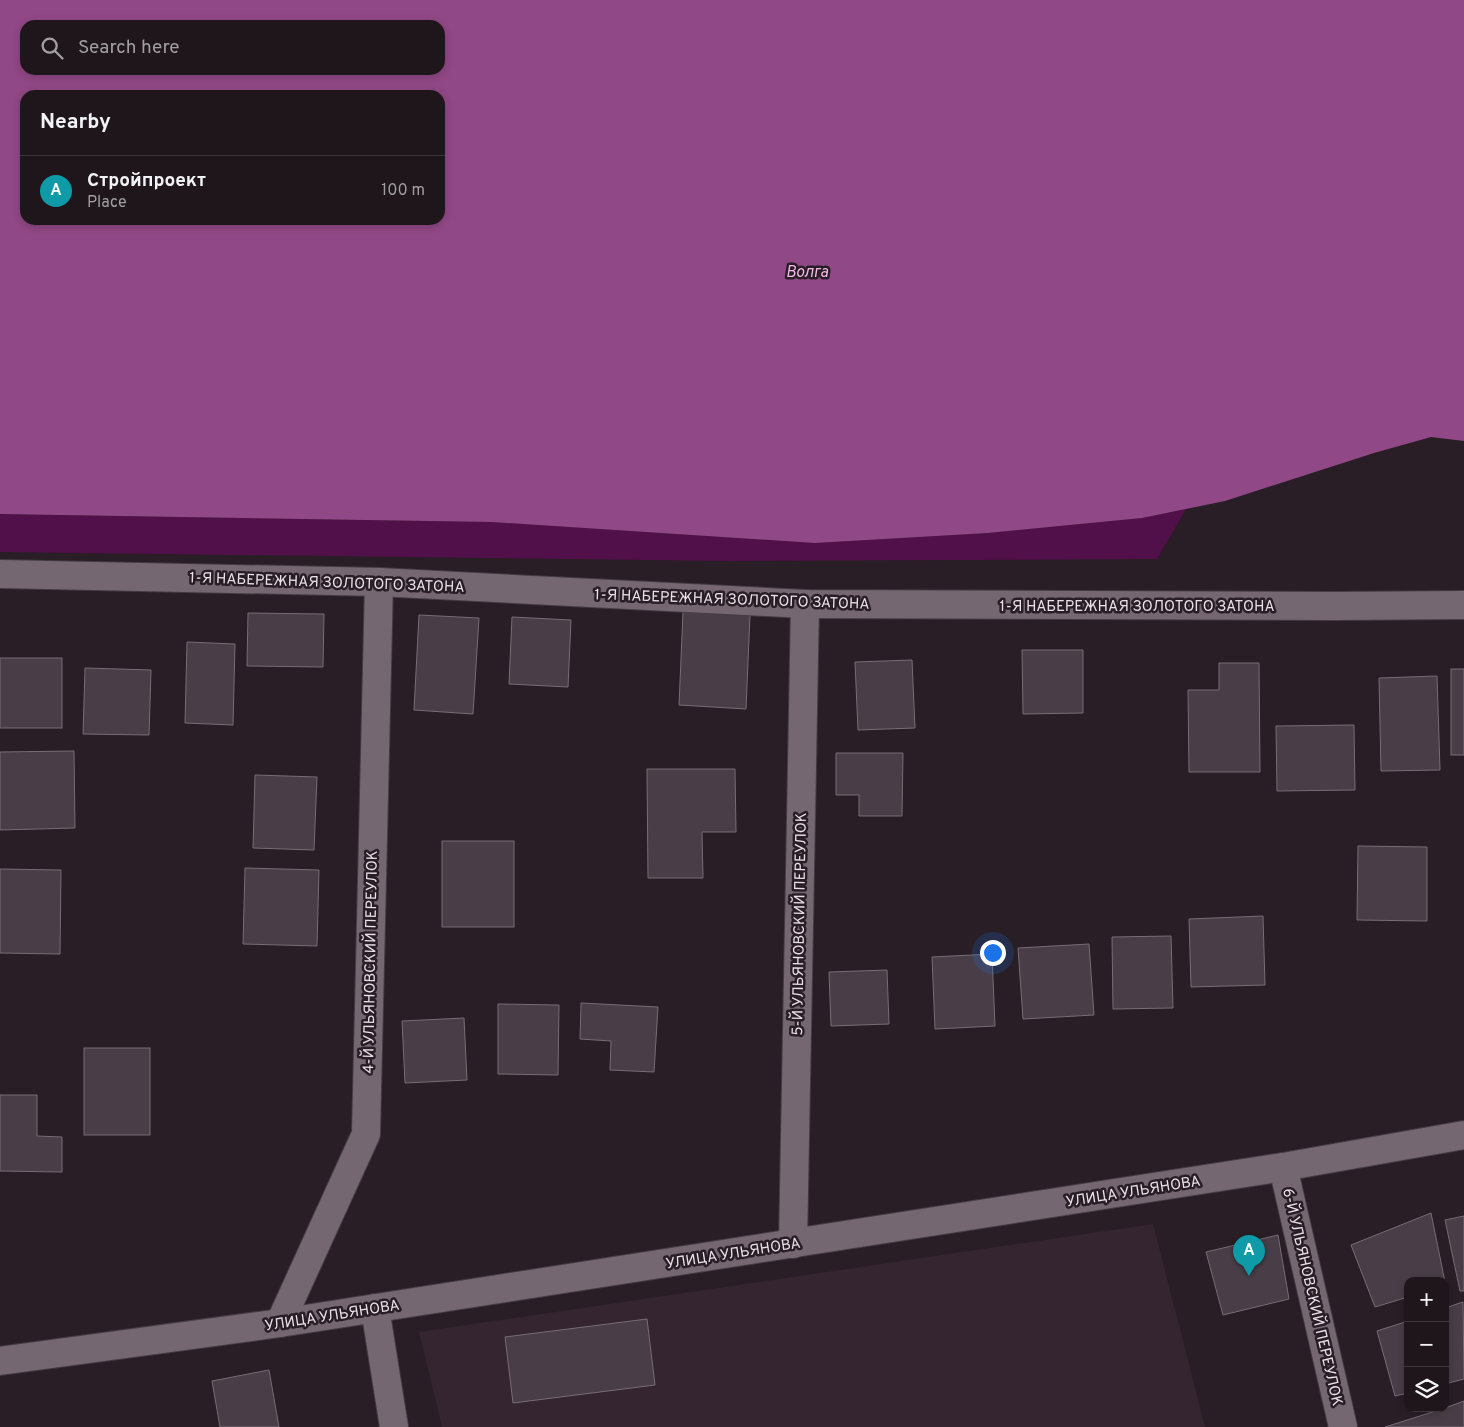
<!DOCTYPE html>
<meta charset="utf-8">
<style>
body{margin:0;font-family:Overpass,sans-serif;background:#271f25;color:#f1f3f6}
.controls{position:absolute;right:15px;bottom:15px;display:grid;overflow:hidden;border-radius:10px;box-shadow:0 2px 8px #0003}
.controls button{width:45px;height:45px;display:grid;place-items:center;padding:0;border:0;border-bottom:1px solid #3c353b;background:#1f161c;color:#f1f3f6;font:25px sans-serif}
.you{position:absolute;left:992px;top:952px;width:18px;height:18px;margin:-12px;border:4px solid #fff;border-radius:50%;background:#1a73e8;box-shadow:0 0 0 8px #1a73e833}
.badge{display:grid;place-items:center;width:32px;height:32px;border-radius:50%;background:#a1c92a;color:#fff;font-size:16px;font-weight:700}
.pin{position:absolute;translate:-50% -41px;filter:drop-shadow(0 1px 2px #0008)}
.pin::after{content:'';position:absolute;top:26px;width:18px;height:15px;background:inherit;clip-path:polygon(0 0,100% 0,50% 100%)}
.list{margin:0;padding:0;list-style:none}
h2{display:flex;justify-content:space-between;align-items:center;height:65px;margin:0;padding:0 20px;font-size:21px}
h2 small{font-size:16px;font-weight:400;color:#a19fa3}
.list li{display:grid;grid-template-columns:32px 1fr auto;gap:15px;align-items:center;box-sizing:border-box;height:70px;padding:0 20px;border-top:1px solid #3c353b}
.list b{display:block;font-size:19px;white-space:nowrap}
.list p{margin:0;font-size:16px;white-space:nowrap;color:#a19fa3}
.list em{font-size:16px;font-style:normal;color:#a19fa3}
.icon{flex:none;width:28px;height:28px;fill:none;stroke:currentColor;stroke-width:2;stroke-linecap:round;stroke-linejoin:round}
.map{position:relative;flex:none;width:1464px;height:1427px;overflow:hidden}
.search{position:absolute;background:#1f161c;box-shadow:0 2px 8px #0003;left:20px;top:20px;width:425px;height:55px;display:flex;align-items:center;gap:12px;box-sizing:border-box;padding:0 18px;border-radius:15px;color:#a19fa3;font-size:19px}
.panel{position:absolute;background:#1f161c;box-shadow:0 2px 8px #0003;left:20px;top:90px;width:425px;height:135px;border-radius:15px}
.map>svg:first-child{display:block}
.built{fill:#342531}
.green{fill:#52104a}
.water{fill:#914886;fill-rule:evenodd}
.building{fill:#493e47;stroke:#786c75}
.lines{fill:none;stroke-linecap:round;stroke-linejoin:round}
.minor-casing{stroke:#453c43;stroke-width:30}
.minor{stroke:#746771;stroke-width:28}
.labels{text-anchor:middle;stroke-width:5;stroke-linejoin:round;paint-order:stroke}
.street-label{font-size:15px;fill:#e9e1e7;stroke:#291e26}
.water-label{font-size:16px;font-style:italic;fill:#f5b8e9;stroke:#291e26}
</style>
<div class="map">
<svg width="1464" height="1427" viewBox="0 0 1464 1427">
<rect width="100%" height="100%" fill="#291e26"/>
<polygon class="built" points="1153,1224 1205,1427 442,1427 419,1332"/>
<polygon class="green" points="1186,509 1157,559 732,561 0,552 0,514 491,522 815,543 988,533 1142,518"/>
<path class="water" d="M0 0H1464V441L1431 437 1374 453 1225 501 1142 518 988 533 815 543 491 522 0 514ZM25 25H440V70H25ZM25 95H440V220H25Z"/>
<g class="building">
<polygon points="683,612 750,615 746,709 679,705"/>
<polygon points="248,613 324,614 323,667 247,666"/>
<polygon points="419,615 479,618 473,714 414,710"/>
<polygon points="512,617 571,620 568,687 509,684"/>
<polygon points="187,642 235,644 233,725 185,723"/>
<polygon points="1022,650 1083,650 1083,713 1023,714"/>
<rect x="0" y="658" width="62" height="70"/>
<polygon points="912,660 915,728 858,730 855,662"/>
<polygon points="1219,663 1259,663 1260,772 1189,772 1188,690 1219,690"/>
<polygon points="85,668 151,670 149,735 83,734"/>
<rect x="1451" y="669" width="13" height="86"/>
<polygon points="1437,676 1440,770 1381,771 1379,678"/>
<polygon points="1354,725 1355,790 1277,791 1276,726"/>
<polygon points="74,751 75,828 0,830 0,752"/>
<polygon points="836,753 903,753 902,816 859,816 859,795 836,795"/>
<polygon points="647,769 735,769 736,832 702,832 703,878 648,878"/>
<polygon points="255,775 317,777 314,850 253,848"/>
<rect x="442" y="841" width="72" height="86"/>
<polygon points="1358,846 1427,847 1427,921 1357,920"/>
<polygon points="245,868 319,870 317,946 243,944"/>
<polygon points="0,869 61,870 60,954 0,953"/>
<polygon points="1263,916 1265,985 1191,987 1189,919"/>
<polygon points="1171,936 1173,1008 1113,1009 1112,937"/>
<polygon points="1089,944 1094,1015 1023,1019 1018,948"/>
<polygon points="992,954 995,1026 935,1029 932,957"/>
<polygon points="887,970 889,1024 831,1026 829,972"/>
<polygon points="581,1003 658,1007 654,1072 610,1070 611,1041 580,1039"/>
<polygon points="498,1004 559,1005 558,1075 498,1074"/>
<polygon points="464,1018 467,1080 405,1083 402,1021"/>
<rect x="84" y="1048" width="66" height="87"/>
<polygon points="0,1095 37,1095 37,1136 62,1137 62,1172 0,1171"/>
<polygon points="1431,1213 1446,1287 1445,1287 1445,1281 1408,1281 1408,1297 1375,1307 1351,1245"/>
<polygon points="1464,1216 1464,1291 1460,1291 1445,1220"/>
<polygon points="1278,1235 1289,1299 1223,1315 1206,1252"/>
<polygon points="1463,1302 1464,1379 1445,1384 1445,1308"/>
<polygon points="647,1319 655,1385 513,1403 505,1337"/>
<polygon points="1408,1321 1408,1393 1395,1396 1377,1331"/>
<polygon points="269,1370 279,1427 220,1427 212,1381"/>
<polygon points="1464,1401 1464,1427 1385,1427 1445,1408"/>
</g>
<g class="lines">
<g class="minor-casing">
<g id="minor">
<polyline points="0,574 379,582 805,604 1337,606 1464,605"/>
<polyline points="1283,1167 1343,1427"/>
<polyline points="793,1244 805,604"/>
<polyline points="375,1308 394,1427"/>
<polyline points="280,1323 366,1134 379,582"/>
<polyline points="0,1361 280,1323 1283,1167 1464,1135"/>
</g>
</g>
<use href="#minor" class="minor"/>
</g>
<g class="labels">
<g class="street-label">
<text transform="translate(327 582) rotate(2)" y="5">1-Я НАБЕРЕЖНАЯ ЗОЛОТОГО ЗАТОНА</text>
<text transform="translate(732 599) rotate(2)" y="5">1-Я НАБЕРЕЖНАЯ ЗОЛОТОГО ЗАТОНА</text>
<text x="1137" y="611">1-Я НАБЕРЕЖНАЯ ЗОЛОТОГО ЗАТОНА</text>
<text transform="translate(799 924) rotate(-89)" y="5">5-Й УЛЬЯНОВСКИЙ ПЕРЕУЛОК</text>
<text transform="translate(370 962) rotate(-89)" y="5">4-Й УЛЬЯНОВСКИЙ ПЕРЕУЛОК</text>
<text transform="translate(1133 1191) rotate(-9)" y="5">УЛИЦА УЛЬЯНОВА</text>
<text transform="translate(733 1253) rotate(-9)" y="5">УЛИЦА УЛЬЯНОВА</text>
<text transform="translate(1313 1297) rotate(77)" y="5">6-Й УЛЬЯНОВСКИЙ ПЕРЕУЛОК</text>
<text transform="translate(332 1315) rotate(-9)" y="5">УЛИЦА УЛЬЯНОВА</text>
</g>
<g class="water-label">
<text x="807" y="277">Волга</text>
</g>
</g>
</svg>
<div class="controls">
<button>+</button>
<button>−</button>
<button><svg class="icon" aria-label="layers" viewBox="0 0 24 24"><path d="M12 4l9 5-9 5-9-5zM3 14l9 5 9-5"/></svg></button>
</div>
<div class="you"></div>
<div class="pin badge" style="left:1249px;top:1276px;background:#0f9aa8">A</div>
<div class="search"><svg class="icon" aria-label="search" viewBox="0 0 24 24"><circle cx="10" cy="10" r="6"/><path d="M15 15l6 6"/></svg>Search here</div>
<section class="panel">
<h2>Nearby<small></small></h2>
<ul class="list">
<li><span class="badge" style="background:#0f9aa8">A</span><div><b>Стройпроект</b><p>Place</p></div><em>100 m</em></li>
</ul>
</section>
</div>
